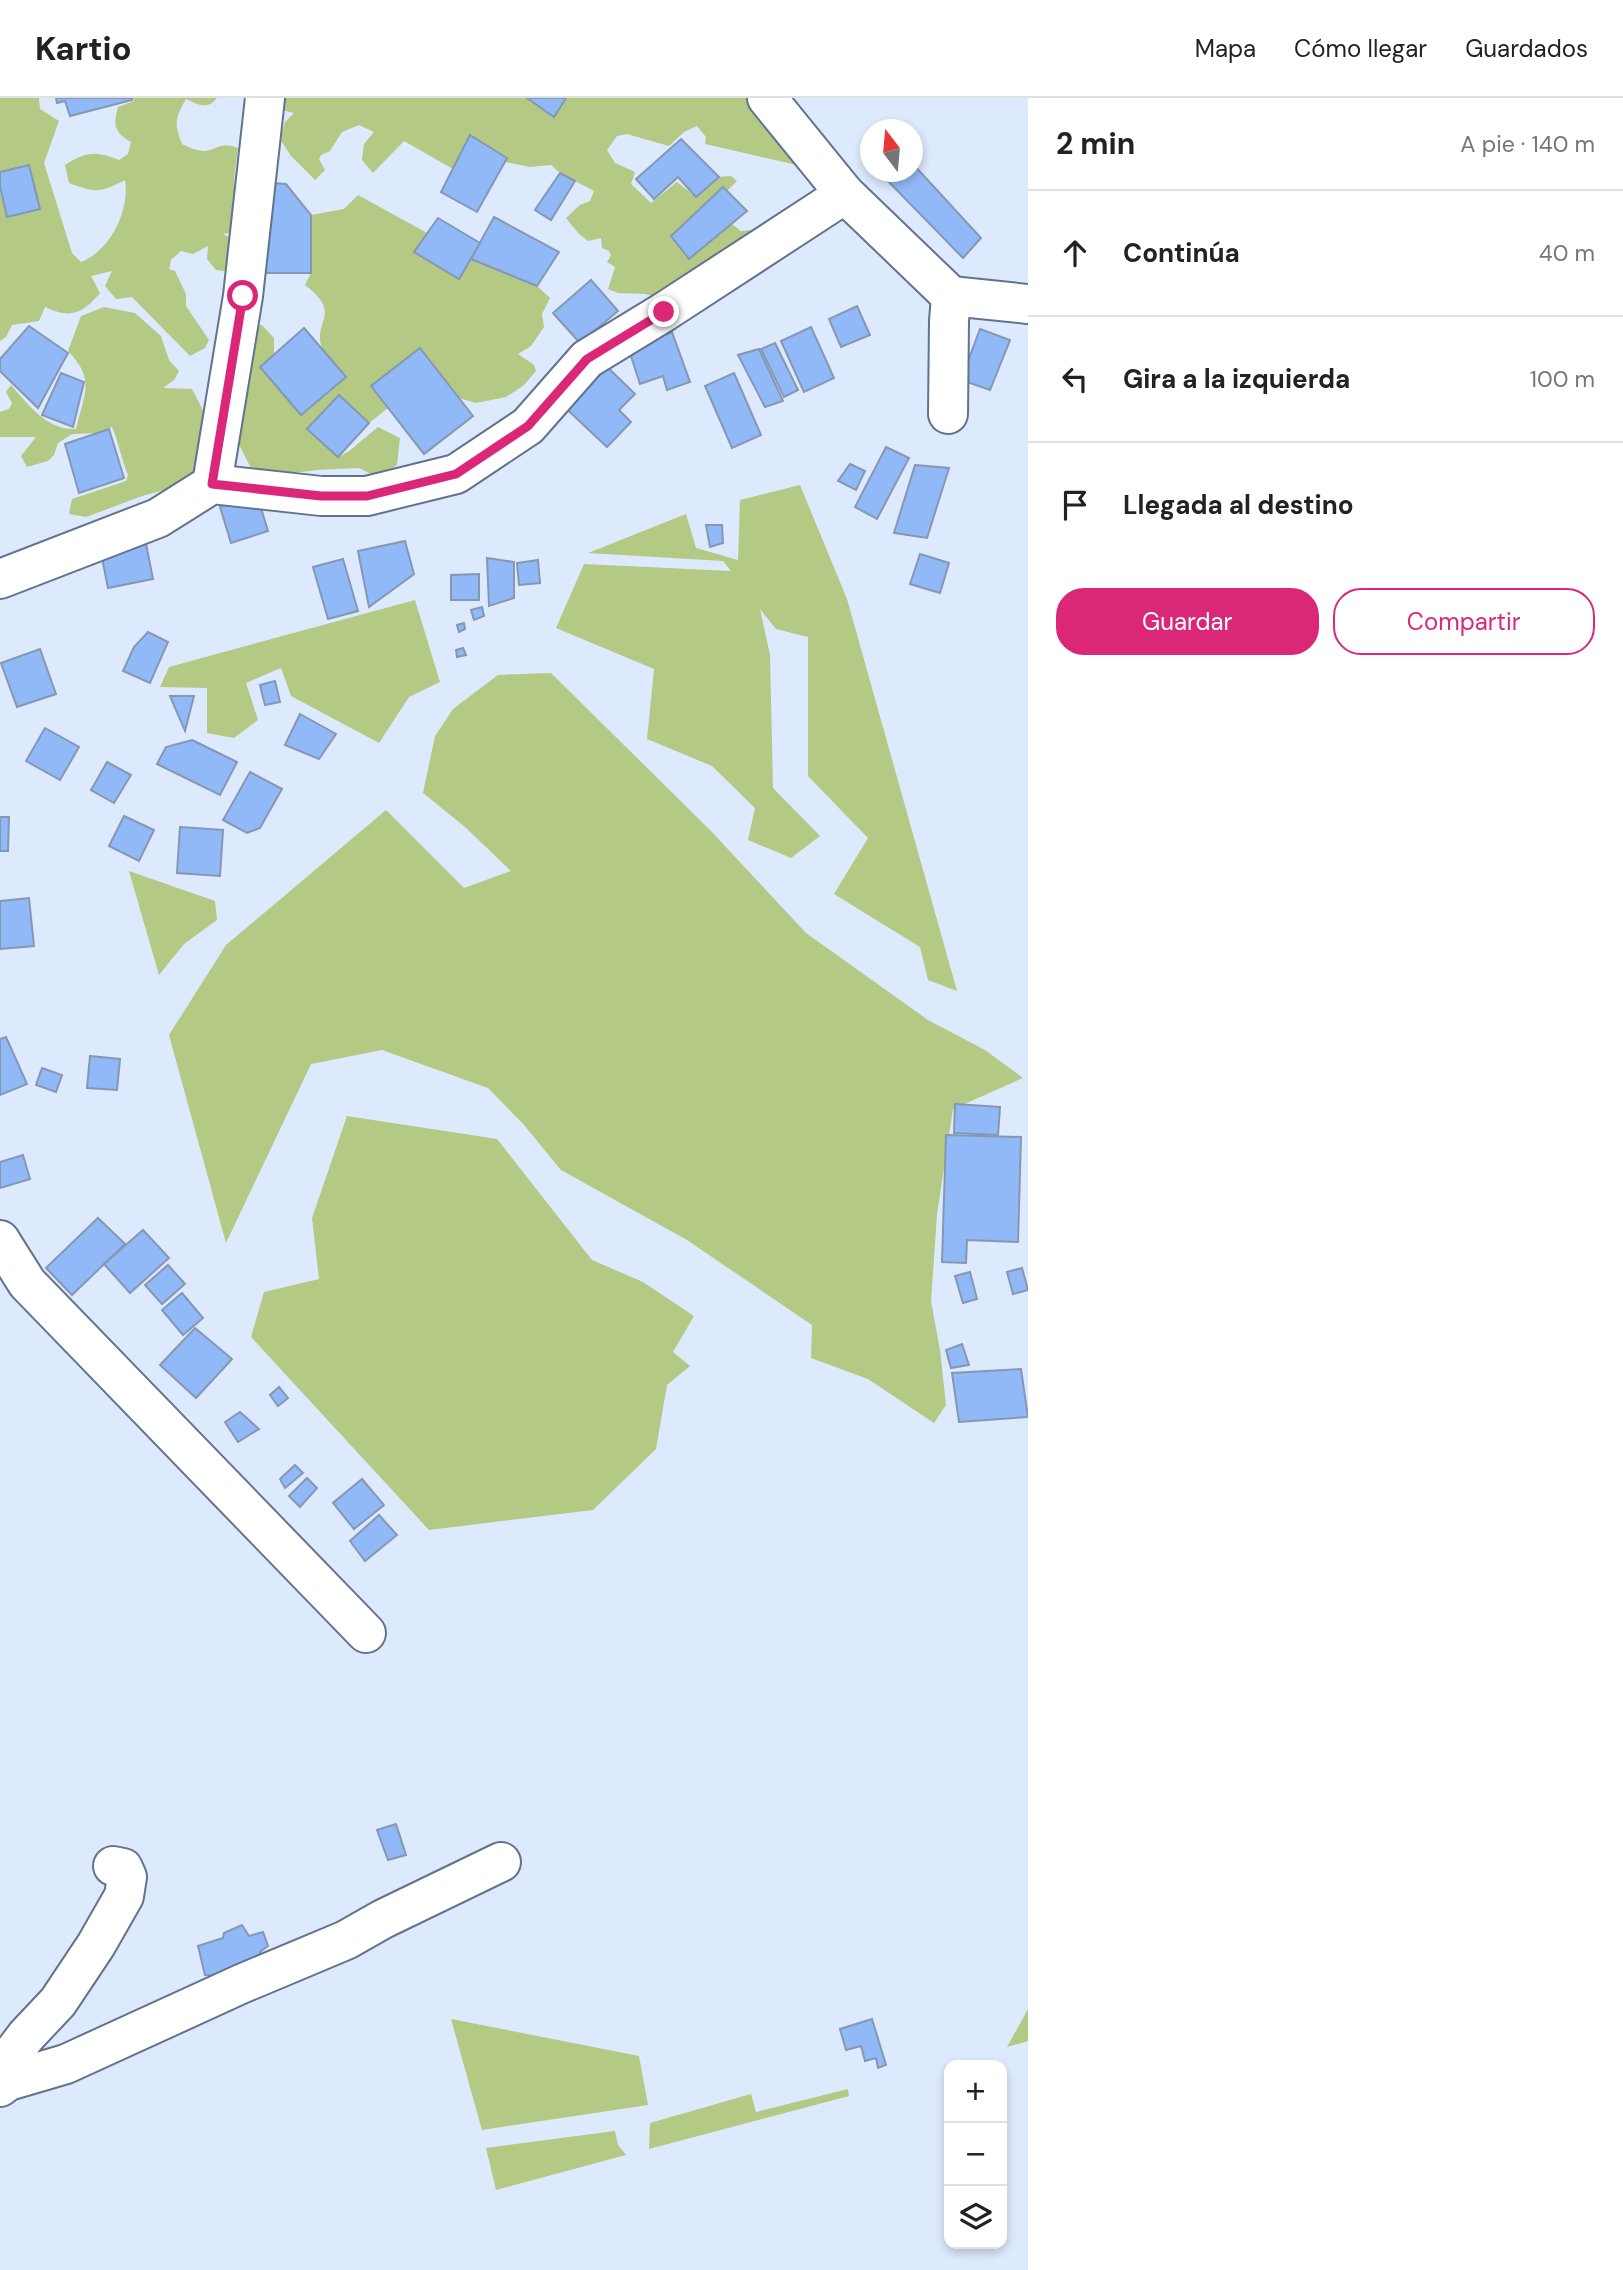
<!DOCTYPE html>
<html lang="es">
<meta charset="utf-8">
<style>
body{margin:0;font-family:"DM Sans",sans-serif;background:#f2f2f2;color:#222}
.controls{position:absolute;right:21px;bottom:21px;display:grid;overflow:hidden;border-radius:14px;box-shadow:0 4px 10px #0003}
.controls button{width:63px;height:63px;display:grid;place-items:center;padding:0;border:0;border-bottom:2px solid #e0e0e0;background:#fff;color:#222;font:35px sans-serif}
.compass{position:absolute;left:860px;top:21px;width:63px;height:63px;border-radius:50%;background:#fff;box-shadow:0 4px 10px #0003;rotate:344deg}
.stop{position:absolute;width:21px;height:21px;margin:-16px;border:5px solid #db2777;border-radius:50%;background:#fff}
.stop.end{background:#db2777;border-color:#fff;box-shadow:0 2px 7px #0008}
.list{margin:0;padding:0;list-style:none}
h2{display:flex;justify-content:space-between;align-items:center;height:91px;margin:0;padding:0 28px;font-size:30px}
h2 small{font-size:23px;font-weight:400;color:#767676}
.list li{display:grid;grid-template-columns:46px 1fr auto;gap:21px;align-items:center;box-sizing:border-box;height:126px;padding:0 28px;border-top:2px solid #e0e0e0}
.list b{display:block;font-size:26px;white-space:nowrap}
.list em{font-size:23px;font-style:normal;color:#767676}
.actions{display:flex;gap:14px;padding:21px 28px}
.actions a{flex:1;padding:16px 0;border:2px solid #db2777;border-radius:28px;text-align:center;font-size:24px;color:#db2777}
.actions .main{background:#db2777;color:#fff}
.icon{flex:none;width:38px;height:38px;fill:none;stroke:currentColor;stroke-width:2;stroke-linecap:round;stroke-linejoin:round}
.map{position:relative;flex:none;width:1028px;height:2172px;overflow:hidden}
header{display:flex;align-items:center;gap:42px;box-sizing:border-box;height:98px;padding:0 35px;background:#fff;border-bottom:2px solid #e0e0e0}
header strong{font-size:33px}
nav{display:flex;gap:38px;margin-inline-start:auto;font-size:24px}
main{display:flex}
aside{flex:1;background:#fff}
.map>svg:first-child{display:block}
.green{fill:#b3c984}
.building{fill:#92b9f7;stroke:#8597b3;stroke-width:2}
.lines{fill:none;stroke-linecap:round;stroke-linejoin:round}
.minor-casing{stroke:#62738e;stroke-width:42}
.minor{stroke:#fff;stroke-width:38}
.route{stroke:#db2777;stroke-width:9}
</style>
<header>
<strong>Kartio</strong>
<nav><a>Mapa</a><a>Cómo llegar</a><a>Guardados</a></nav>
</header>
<main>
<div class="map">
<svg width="1028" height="2172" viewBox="0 0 1028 2172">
<rect width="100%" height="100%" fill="#dde9fc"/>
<g class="green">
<path d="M0 0H39L40 11 59 23 44 65 72 155 81 164C110 153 130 113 125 82 100 95 96 95 69 85L65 67C87 53 96 53 119 62L128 56 131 44C114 34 113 27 118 9L134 3 133 0H217C207 12 199 7 186 1 175 20 174 25 182 46 189 49 196 53 204 53 219 52 219 43 238 50L234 80 236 133 223 136 237 143 231 174 216 172 207 161 208 148 193 156 181 153 171 162 169 171 175 173 186 196V208L209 242 205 250 190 258 132 199 116 201 105 188 112 173 91 178 100 195C82 216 71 221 45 209L39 223 12 227 6 239 0 243Z"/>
<polygon points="278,0 763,0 801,68 705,46 706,39 697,28 684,34 669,48 627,36 617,38 607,52 615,65 635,74 631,86 651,105 677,84 696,99 719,79 731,78 737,83 727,93 723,89 671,139 689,161 732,126 741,133 752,132 756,143 672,203 645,196 618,195 608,191 615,169 607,164 611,157 609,153 602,150 601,140 588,143 579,136 566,120 580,107 590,103 594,93 560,75 551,67 530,69 505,64 507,59 470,37 453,71 404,43 373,75 362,62 364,46 374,34 359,27 342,34 330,53 321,57 319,61 325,72 315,82 291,58 280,41 285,24 294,15 282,12"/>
<path d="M358 97 427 135 414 154 458 181 471 161 537 188 550 200 542 216 544 229 531 248 518 256 534 267 536 273 524 287 506 299 476 305 459 300 388 310 369 325 339 297 308 331 338 359 348 354 378 329 400 340 397 367 383 377 369 375 359 370 317 372 268 378 252 372 235 339 247 230 262 227 274 240V256L260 269 301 317 346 279C339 271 328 262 323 252 310 224 345 217 305 187L311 175V117L344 111Z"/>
<path d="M104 209 135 215 161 238 169 262 179 273 174 282 163 290 192 291 214 334 195 375 175 389 142 398 86 419 69 416 72 401 126 383 128 377C121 360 119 345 112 329L98 335 72 336 58 345 54 357 48 363 27 369 21 358 36 339H0V314L9 311 12 305 6 294 11 287C28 306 47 333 76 331 84 296 96 282 68 253L81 218Z"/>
<polygon points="800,387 847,501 957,893 928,882 920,849 834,796 868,740 808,678 808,539 776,531 760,511 770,557 773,690 820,738 791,760 748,742 755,710 712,668 647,641 654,571 556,530 584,466 731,473 723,463 588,455 686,416 696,450 738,462 740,402"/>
<polygon points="415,502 440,584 409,599 379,645 291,598 281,570 246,585 258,622 234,640 207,635 207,590 160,589 169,569"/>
<polygon points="551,575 711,733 806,835 928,922 985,952 1023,980 953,1011 937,1116 931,1203 940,1252 946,1307 934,1325 868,1281 811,1260 812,1227 687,1142 561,1072 524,1027 488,990 382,952 311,966 226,1145 169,937 226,847 386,712 464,790 511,773 465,729 423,695 435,638 453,611 498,577"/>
<polygon points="129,773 215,803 217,822 184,846 159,877"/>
<polygon points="347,1018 497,1041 592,1162 643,1184 694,1218 673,1254 690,1268 667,1287 656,1351 593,1412 429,1432 251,1239 264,1194 319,1181 312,1120"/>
<polygon points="1028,1911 1028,1943 1007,1949"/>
<polygon points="451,1921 639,1958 648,2007 482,2032"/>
<polygon points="848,1991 849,1998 649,2051 650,2025 751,1996 756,2014"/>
<polygon points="615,2033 618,2047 626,2057 496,2092 486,2050"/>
</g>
<g class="building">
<polygon points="56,0 132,0 132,2 70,18 65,3 57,5"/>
<polygon points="527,0 566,0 554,19"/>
<polygon points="470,37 507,60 477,114 441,94"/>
<polygon points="681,41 719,79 696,99 678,79 654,101 636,81"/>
<polygon points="912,65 981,140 963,160 886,81 894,74 912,74"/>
<polygon points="29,67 40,111 7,119 0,88 0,74"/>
<polygon points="560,75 575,83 551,122 535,112"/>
<polygon points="258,84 286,86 311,117 311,175 259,175"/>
<polygon points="723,89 747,113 689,161 671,138"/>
<polygon points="494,119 559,154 537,188 471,161"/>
<polygon points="438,120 480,145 459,181 414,154"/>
<polygon points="591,182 618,213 580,245 553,215"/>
<polygon points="857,208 870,237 841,249 829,221"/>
<polygon points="29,228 68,255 38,310 0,273 0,261"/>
<polygon points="811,229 834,280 804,294 781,243"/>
<polygon points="304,230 346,279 301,317 260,269"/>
<polygon points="980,231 1010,242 990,292 961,282"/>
<polygon points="672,234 690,284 667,292 663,278 640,286 628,249"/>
<polygon points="775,245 798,292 784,299 761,251"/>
<polygon points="420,250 473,318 424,356 371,288"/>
<polygon points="759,251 783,303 765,309 738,257"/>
<polygon points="598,260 635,296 619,312 631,324 607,349 557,302"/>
<polygon points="61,275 84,284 73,329 42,317"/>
<polygon points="734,275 761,337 732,350 705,288"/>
<polygon points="339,297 369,325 338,359 307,331"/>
<polygon points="109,331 124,380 79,395 65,346"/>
<polygon points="886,349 909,360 877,421 855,409"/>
<polygon points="850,366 865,373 856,392 838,383"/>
<polygon points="915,367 949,370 927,440 894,435"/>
<polygon points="257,397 268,433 231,445 220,409"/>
<polygon points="706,427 722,427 723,445 710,449"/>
<polygon points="405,443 414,476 369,509 358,453"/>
<polygon points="146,446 153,481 108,490 101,455"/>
<polygon points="920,456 949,465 940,495 910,486"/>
<polygon points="487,460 514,464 514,500 489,508"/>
<polygon points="343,461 358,513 328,521 313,469"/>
<polygon points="538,462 540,485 519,487 517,465"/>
<polygon points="479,476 479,502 451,502 451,477"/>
<polygon points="482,509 484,518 474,522 471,512"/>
<polygon points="464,525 465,531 459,534 457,527"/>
<polygon points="148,534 168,544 150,585 123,573 134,549"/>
<polygon points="463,550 466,557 457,559 456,552"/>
<polygon points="40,551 56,596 17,609 1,565"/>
<polygon points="275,583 280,604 265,607 260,587"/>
<polygon points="170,598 194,598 185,633"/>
<polygon points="300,616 336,636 319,661 285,647"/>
<polygon points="45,630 79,649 60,682 26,663"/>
<polygon points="192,642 237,664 220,697 157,666 166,649"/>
<polygon points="107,664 131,677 114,705 91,692"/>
<polygon points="250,674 282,691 260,730 247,735 223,722"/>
<polygon points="124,718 154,732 139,763 109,748"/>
<polygon points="0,719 9,719 8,753 0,753"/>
<polygon points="180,729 223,732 220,778 177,775"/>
<polygon points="29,800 34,848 0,851 0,803"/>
<polygon points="6,939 27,986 0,997 0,941"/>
<polygon points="90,958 120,961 117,992 87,990"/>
<polygon points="42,970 62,977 56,994 36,987"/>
<polygon points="955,1006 1000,1009 998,1037 954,1035"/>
<polygon points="946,1037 1021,1039 1018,1144 967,1142 966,1165 942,1164"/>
<polygon points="23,1057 30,1081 0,1090 0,1064"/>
<polygon points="98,1120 125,1146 72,1197 46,1170"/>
<polygon points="143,1132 169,1160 130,1195 104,1166"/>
<polygon points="168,1167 185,1186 162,1206 145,1187"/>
<polygon points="1022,1170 1028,1192 1013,1196 1007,1174"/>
<polygon points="970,1174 977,1201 963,1205 955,1178"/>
<polygon points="182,1195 203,1220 183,1237 162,1212"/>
<polygon points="195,1230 232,1261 196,1300 160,1267"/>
<polygon points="962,1246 969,1267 951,1270 946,1252"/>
<polygon points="1021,1271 1028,1319 959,1324 952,1275"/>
<polygon points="279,1289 288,1300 278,1308 270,1297"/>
<polygon points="240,1314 259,1331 238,1344 225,1324"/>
<polygon points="295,1367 303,1375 285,1390 280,1381"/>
<polygon points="307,1380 317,1390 300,1409 289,1398"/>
<polygon points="362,1381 384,1407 354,1431 333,1405"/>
<polygon points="379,1417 397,1437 365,1463 350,1443"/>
<polygon points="396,1726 406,1757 388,1762 377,1732"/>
<polygon points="242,1827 249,1838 263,1834 268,1848 260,1854 260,1859 223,1878 205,1877 198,1848 223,1840 224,1835"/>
<polygon points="872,1921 886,1967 878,1970 876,1960 865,1963 861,1948 846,1952 840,1931"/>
</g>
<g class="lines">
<g class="minor-casing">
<g id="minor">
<polyline points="767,0 845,96 951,198 1028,206"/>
<polyline points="948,316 949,223 951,198"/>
<polyline points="212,386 243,198 265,0"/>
<polyline points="0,481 158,420 212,386 321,398 367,398 456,376 528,328 587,261 664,214 845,96"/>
<polyline points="0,1142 27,1185 366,1535"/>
<polyline points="8,1983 7,1963 26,1938 58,1904 96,1847 124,1798 127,1779 123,1770 113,1768"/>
<polyline points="0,1989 8,1983 66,1966 241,1886 346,1842 383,1821 501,1764"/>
</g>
</g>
<use href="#minor" class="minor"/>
</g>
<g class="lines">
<polyline class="route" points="243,198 212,386 321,398 367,398 456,376 528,328 587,261 664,214"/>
</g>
</svg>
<div class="controls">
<button>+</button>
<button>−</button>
<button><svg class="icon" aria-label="layers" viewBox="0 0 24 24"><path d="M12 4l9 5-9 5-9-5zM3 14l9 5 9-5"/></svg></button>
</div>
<svg class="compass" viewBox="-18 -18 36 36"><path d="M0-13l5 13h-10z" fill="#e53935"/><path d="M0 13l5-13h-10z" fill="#767676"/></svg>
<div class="stop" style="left:243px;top:198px"></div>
<div class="stop end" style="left:664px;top:214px"></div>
</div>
<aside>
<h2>2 min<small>A pie · 140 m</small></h2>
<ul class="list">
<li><svg class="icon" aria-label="ahead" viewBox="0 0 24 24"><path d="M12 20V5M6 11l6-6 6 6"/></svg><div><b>Continúa</b></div><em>40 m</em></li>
<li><svg class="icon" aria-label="left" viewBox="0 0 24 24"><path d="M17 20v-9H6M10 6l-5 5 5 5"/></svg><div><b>Gira a la izquierda</b></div><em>100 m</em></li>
<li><svg class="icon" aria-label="arrive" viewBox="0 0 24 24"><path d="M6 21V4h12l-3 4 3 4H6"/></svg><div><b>Llegada al destino</b></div></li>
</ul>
<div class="actions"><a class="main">Guardar</a><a>Compartir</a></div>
</aside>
</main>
